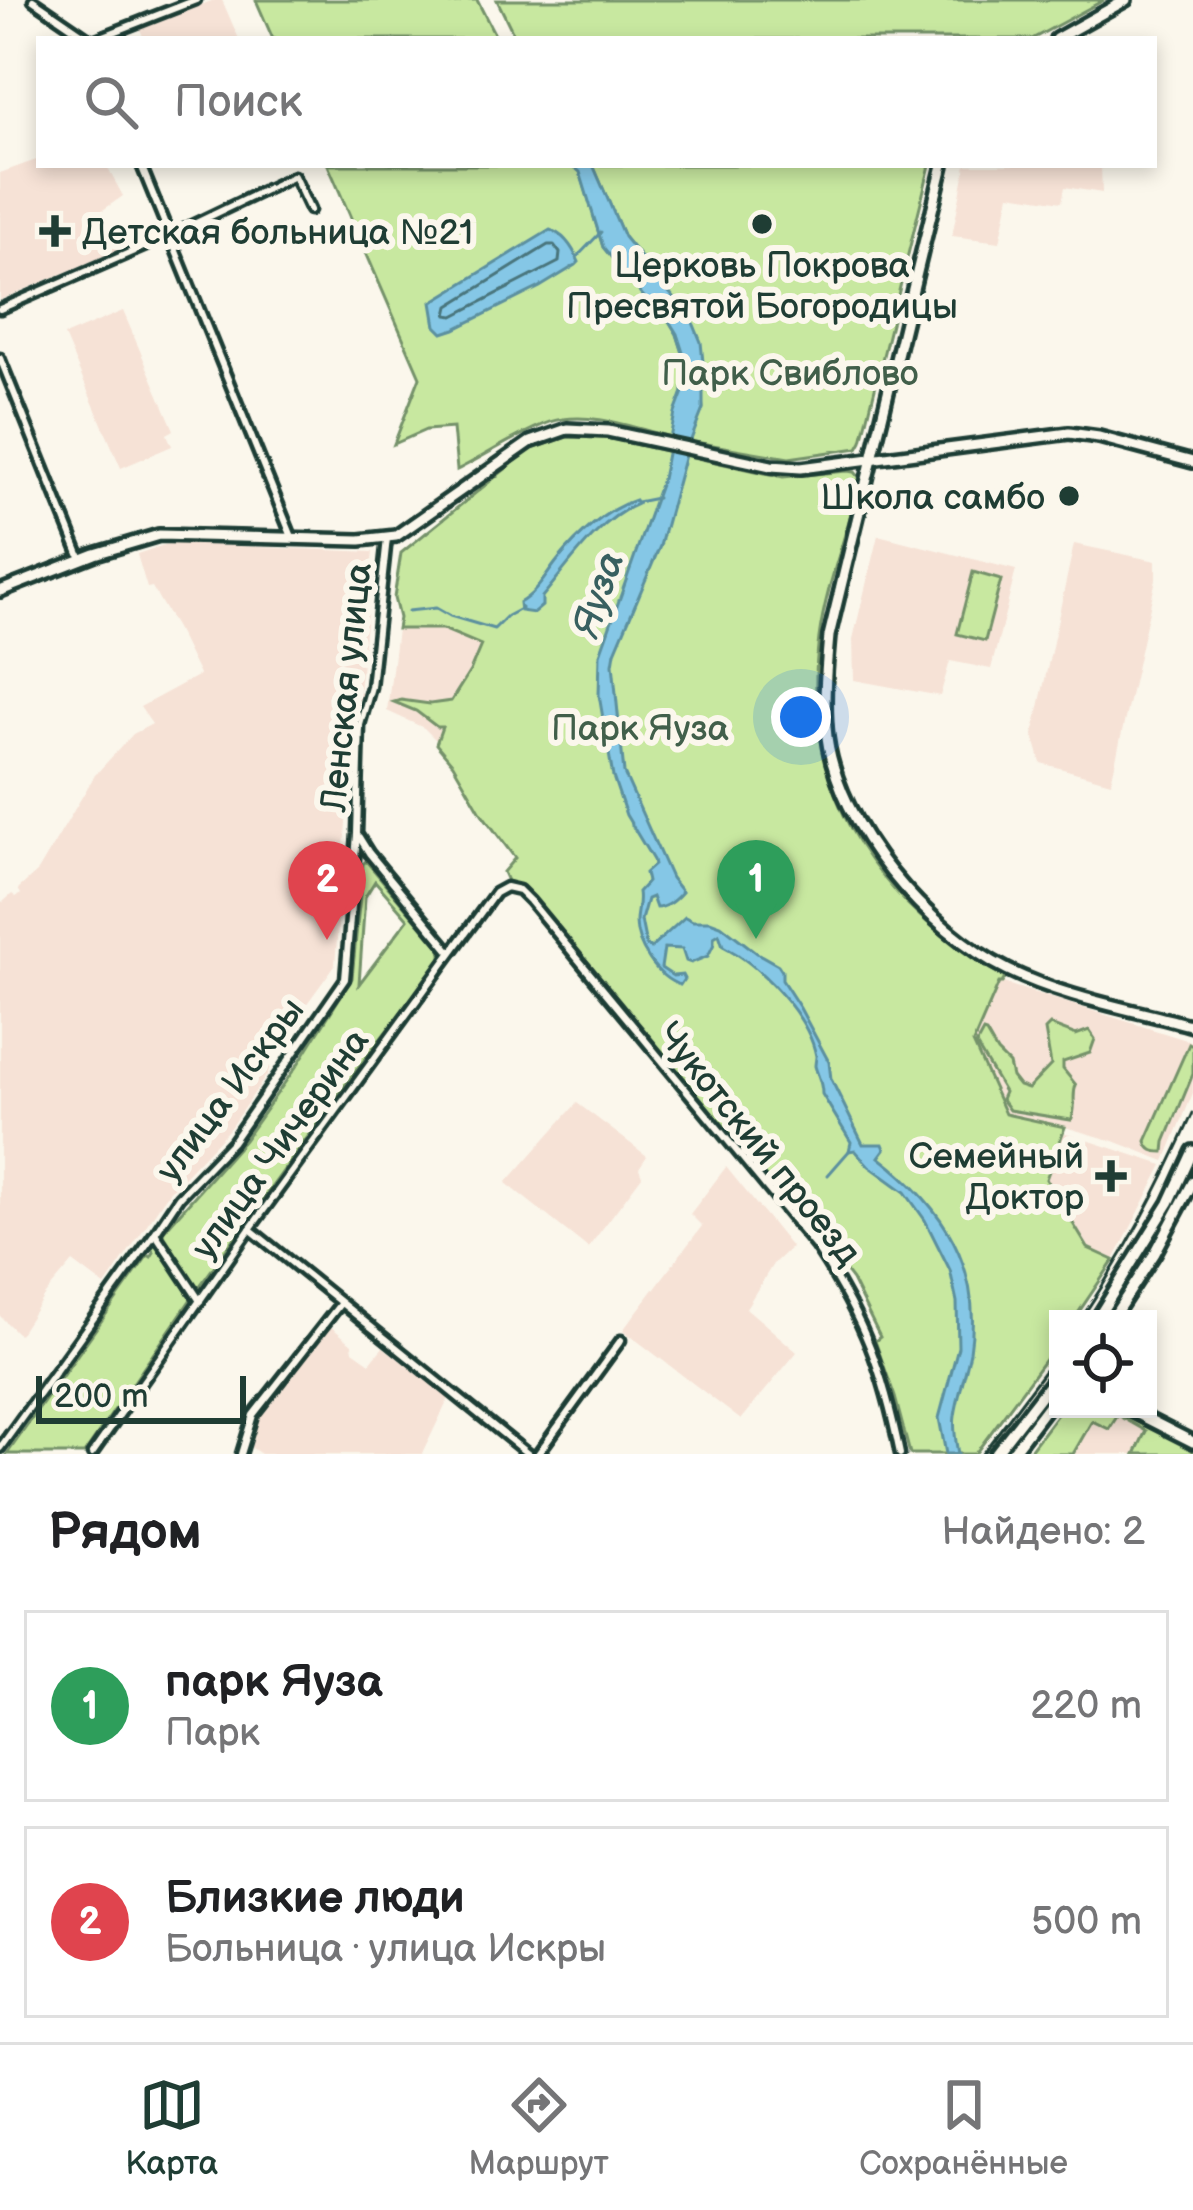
<!DOCTYPE html>
<html lang="ru">
<meta charset="utf-8">
<style>
body{margin:0;font-family:"Balsamiq Sans",sans-serif;background:#f6f6f6;color:#202124}
.controls{position:absolute;right:36px;bottom:36px;display:grid;overflow:hidden;border-radius:0px;box-shadow:0 6px 18px #0003}
.controls button{width:108px;height:108px;display:grid;place-items:center;padding:0;border:0;border-bottom:3px solid #e0e0e0;background:#fff;color:#202124;font:60px sans-serif}
.scale{position:absolute;left:36px;bottom:30px;width:210px;box-sizing:border-box;padding-left:12px;border:6px solid #1f3d34;border-top:0;font-size:33px;line-height:42px;white-space:nowrap;color:#1f3d34;-webkit-text-stroke:9px #fbf7ec;paint-order:stroke}
.you{position:absolute;left:801px;top:717px;width:42px;height:42px;margin:-30px;border:9px solid #fff;border-radius:50%;background:#1a73e8;box-shadow:0 0 0 18px #1a73e833}
.badge{display:grid;place-items:center;width:78px;height:78px;border-radius:50%;background:#1f3d34;color:#fff;font-size:39px;font-weight:700}
.pin{position:absolute;translate:-50% -99px;filter:drop-shadow(0 3px 6px #0008)}
.pin::after{content:'';position:absolute;top:63px;width:42px;height:36px;background:inherit;clip-path:polygon(0 0,100% 0,50% 100%)}
.list{margin:0;padding:0;list-style:none}
h2{display:flex;justify-content:space-between;align-items:center;height:156px;margin:0;padding:0 48px;font-size:51px}
h2 small{font-size:39px;font-weight:400;color:#757577}
.list li{display:grid;grid-template-columns:78px 1fr auto;gap:36px;align-items:center;box-sizing:border-box;height:192px;margin:0 24px 24px;padding:0 24px;border:3px solid #e0e0e0;border-radius:0px}
.list b{display:block;font-size:45px;white-space:nowrap}
.list p{margin:0;font-size:39px;white-space:nowrap;color:#757577}
.list em{font-size:39px;font-style:normal;color:#757577}
.icon{flex:none;width:66px;height:66px;fill:none;stroke:currentColor;stroke-width:2;stroke-linecap:round;stroke-linejoin:round}
.map{position:relative;flex:none;width:1193px;height:1454px;overflow:hidden}
.search{position:absolute;background:#fff;box-shadow:0 6px 18px #0003;left:36px;right:36px;top:36px;height:132px;display:flex;align-items:center;gap:30px;box-sizing:border-box;padding:0 42px;border-radius:0px;color:#757577;font-size:45px}
.sheet{height:588px;background:#fff}
nav{display:flex;justify-content:space-around;align-items:center;box-sizing:border-box;height:168px;border-top:3px solid #e0e0e0;background:#fff;font-size:33px;color:#757577}
nav a{display:grid;justify-items:center;gap:6px}
nav .on{color:#1f3d34}
.map>svg:first-child{display:block}
.built{fill:#f6e2d6}
.green{fill:#c8e8a0;stroke:#74926a;stroke-width:3;fill-rule:evenodd}
.water{fill:#85c7e6;stroke:#5c909f;stroke-width:3}
.lines{fill:none;stroke-linecap:round;stroke-linejoin:round}
.shore{stroke:#48747b;stroke-width:3}
.stream{stroke:#5c909f;stroke-width:3}
.street-casing{stroke:#1f3d34;stroke-width:15}
.secondary-casing{stroke:#1f3d34;stroke-width:18}
.street{stroke:#fbf7ec;stroke-width:6}
.secondary{stroke:#fbf7ec;stroke-width:9}
.tram{stroke:#1f3d34;stroke-width:3}
.poi-dot{fill:#1f3d34;stroke:#fbf7ec;stroke-width:4.5}
.labels{text-anchor:middle;stroke-width:12;stroke-linejoin:round;paint-order:stroke}
.poi-label{font-size:36px;fill:#1f3d34;stroke:#fbf7ec;text-anchor:end}
.park-label{font-size:36px;fill:#415f4a;stroke:#fbf7ec}
.street-label{font-size:36px;fill:#1f3d34;stroke:#fbf7ec}
.water-label{font-size:39px;font-style:italic;fill:#386060;stroke:#fbf7ec}
</style>
<div class="map">
<svg width="1193" height="1454" viewBox="0 0 1193 1454">
<rect width="100%" height="100%" fill="#fbf7ec"/>
<filter id="ink" filterUnits="userSpaceOnUse"><feTurbulence type="fractalNoise" baseFrequency=".00833" numOctaves="2"/><feDisplacementMap in="SourceGraphic" scale="24" xChannelSelector="R" yChannelSelector="G"/><feConvolveMatrix kernelMatrix="1 2 1 2 8 2 1 2 1" color-interpolation-filters="sRGB"/></filter>
<g filter="url(#ink)">
<g class="built">
<polygon points="214,0 222,0 239,39 144,39 140,29"/>
<polygon points="39,159 39,165 106,165 123,196 100,212 118,250 0,300 0,173"/>
<polygon points="966,165 1101,165 1102,193 1065,187 1062,202 1010,194 1000,242 952,236"/>
<polygon points="123,311 174,430 167,434 172,446 121,468 64,336"/>
<polygon points="878,535 1016,570 991,669 950,661 940,696 854,680 853,639"/>
<polygon points="170,543 373,552 359,692 362,693 352,715 345,784 347,810 335,965 279,1042 267,1075 229,1129 169,1192 105,1286 73,1262 44,1296 19,1335 0,1316 0,900 3,902 12,894 16,897 21,894 18,889 38,871 95,775 133,734 152,724 140,707 199,675 177,630 152,587 147,588 138,558 137,554"/>
<polygon points="1074,544 1156,561 1156,579 1111,782 1041,763 1033,735"/>
<polygon points="397,629 443,629 481,645 470,671 450,704 438,742 424,728 387,711"/>
<polygon points="1000,982 1193,1042 1193,1093 1165,1161 1114,1141 1065,1127 1005,1114 973,1042"/>
<polygon points="577,1103 647,1156 639,1168 642,1176 588,1248 506,1183"/>
<polygon points="1063,1132 1163,1165 1114,1260 1088,1248 1046,1179"/>
<polygon points="726,1167 791,1247 773,1264 746,1308 797,1352 741,1420 623,1330 702,1226 690,1214"/>
<polygon points="329,1325 352,1344 353,1351 370,1363 383,1347 449,1398 422,1454 261,1454 246,1444 260,1412"/>
<polygon points="1117,1415 1147,1431 1135,1454 1073,1454 1093,1420"/>
</g>
<g class="green">
<polygon points="256,0 447,0 450,4 459,3 459,0 477,0 497,39 273,39"/>
<polygon points="497,0 1104,0 1032,39 516,39"/>
<path d="M328 165H572L580 171 603 247 648 302 666 316 677 334 685 359 683 392 671 437C635 428 588 410 550 422 521 432 485 456 457 470L453 428 426 430 394 444 420 377Z"/>
<polygon points="593,165 930,165 862,441 858,448 789,458 689,441 703,408 692,320 624,237"/>
<path d="M567 437 607 438 783 477 847 471 855 472 860 478C849 531 826 584 819 638 799 793 876 902 1005 978L1002 983H999L973 1043 1005 1114 1065 1127 1046 1179 1088 1248 1114 1260 1074 1319H1058V1342L975 1454H910L895 1397 875 1341 880 1337 852 1280 802 1215 797 1218 523 887 507 881 503 872 515 858 482 814 453 764 436 744 442 727H437L416 711 394 702 401 700 430 704 451 701 470 671 481 645 443 629H397L399 618 394 598 401 553 529 450Z"/>
<polygon points="973,572 1001,580 985,641 957,634"/>
<path d="M366 861 441 949V960L352 1076 197 1290 161 1234 244 1140 298 1064 352 978 363 864ZM375 881 408 919 359 984 365 897Z"/>
<path d="M1050 1025 1076 1035 1089 1030 1095 1039 1090 1053 1063 1062V1069L1076 1085C1071 1098 1078 1107 1071 1120L1009 1110 1001 1099 1004 1092 976 1045 983 1032 986 1033 997 1052 1009 1064 1012 1077 1019 1086 1028 1089 1051 1065 1045 1030Z"/>
<path d="M1189 1044 1193 1046V1074L1165 1142 1164 1152C1154 1152 1149 1151 1146 1141Z"/>
<polygon points="154,1243 160,1244 191,1299 84,1454 7,1454 148,1255 151,1257 154,1252 150,1247"/>
<polygon points="1061,1409 1115,1409 1193,1447 1193,1454 1135,1454 1146,1431 1118,1415 1109,1429 1092,1421 1073,1454 1027,1454"/>
</g>
<g class="water">
<path d="M572 165H593L624 237 692 320 701 342 703 362V409L685 455 660 546 615 652 613 664 624 773 671 878 682 892C675 900 666 908 656 908L652 897 647 899 641 920 646 945 651 948 685 917 693 921H710L721 925 757 953 778 965 782 971V980L800 1008 829 1062 831 1079 863 1144H883L885 1149 879 1157C944 1207 983 1268 970 1352 966 1373 958 1395 955 1416 953 1428 956 1442 958 1454H946L939 1418 958 1347 957 1302 950 1270 925 1220 905 1192 869 1166 855 1150 849 1151 851 1142 822 1094C822 1082 818 1077 815 1066 815 1063 816 1059 816 1056 808 1014 758 964 723 946L719 934 714 937V944L708 956 691 963 686 961 682 949 664 948 661 968 673 976 682 975 684 979 680 985C657 978 636 945 636 922 636 911 640 904 638 892L647 882 645 873 654 865 653 860 626 815 613 777 599 695 600 654 662 479 675 413 683 392 685 359 677 334 666 316 648 302 603 247 580 172Z"/>
<path d="M550 230C564 234 573 248 579 262L576 265 540 287 455 329 443 333 436 326 432 302Z"/>
<path d="M635 500 637 504C597 521 569 565 542 597V606L534 613 520 611 519 603C537 593 545 576 558 560 577 537 606 509 635 500Z"/>
</g>
<g class="lines">
<polygon class="shore" points="548,245 554,245 560,253 559,262 454,316 447,315 449,306"/>
<g class="stream">
<polyline points="577,257 601,232"/>
<polyline points="637,502 657,498"/>
<polyline points="408,611 436,608 450,616 494,629 507,616 522,608"/>
<polyline points="828,1175 849,1151"/>
</g>
<g class="street-casing">
<g id="street">
<polyline points="33,0 90,39"/>
<polyline points="96,39 196,0"/>
<polyline points="141,165 292,537"/>
<polyline points="0,309 171,235 294,176 310,210"/>
<polyline points="0,358 81,559"/>
<polyline points="359,837 369,853 451,952"/>
<polyline points="250,1229 528,1454"/>
<polyline points="155,1233 179,1197 232,1142 345,979 357,834 360,725 371,687 387,538"/>
<polyline points="0,1448 155,1233 200,1301"/>
<path d="M92 1454 250 1229 495 893 506 887 519 890 530 901 816 1247C864 1319 883 1370 900 1454"/>
<polyline points="241,1454 253,1415 340,1304"/>
<polyline points="538,1454 621,1340"/>
</g>
</g>
<g class="secondary-casing">
<g id="secondary">
<polyline points="1056,39 1126,0"/>
<path d="M943 165 829 636C826 669 823 704 827 737 839 828 927 930 1008 970 1065 998 1132 1009 1193 1026"/>
<polyline points="0,591 95,554 159,535 360,540 396,536 530,442 567,429 608,431 771,466 801,468 1069,433 1099,437 1193,462"/>
<polyline points="1097,1319 1169,1203 1193,1151"/>
<polyline points="1112,1319 1155,1253 1193,1182"/>
<polyline points="1128,1409 1193,1442"/>
<polyline points="995,1454 1058,1373"/>
<polyline points="1011,1454 1058,1392"/>
</g>
</g>
<use href="#street" class="street"/>
<use href="#secondary" class="secondary"/>
<g class="tram">
<path d="M1081 1319C1127 1250 1159 1189 1193 1113"/>
<polyline points="982,1454 1058,1353"/>
</g>
</g>
</g>
<g class="poi-dot">
<circle cx="762" cy="224" r="12"/>
<path d="M49 213h12v12h12v12h-12v12h-12v-12h-12v-12h12z"/>
<circle cx="1069" cy="496" r="12"/>
<path d="M1105 1158h12v12h12v12h-12v12h-12v-12h-12v-12h12z"/>
</g>
<g class="labels">
<g class="poi-label">
<text x="82" y="244" text-anchor="start">Детская больница №21</text>
<text x="762" y="277" text-anchor="middle">Церковь Покрова<tspan x="762" dy="41">Пресвятой Богородицы</tspan></text>
<text x="1045" y="509">Школа самбо</text>
<text x="1084" y="1168">Семейный<tspan x="1084" dy="41">Доктор</tspan></text>
</g>
<g class="park-label">
<text x="790" y="385">Парк Свиблово</text>
<text x="640" y="740">Парк Яуза</text>
</g>
<g class="street-label">
<text transform="translate(345 687) rotate(-84)" y="13">Ленская улица</text>
<text transform="translate(229 1089) rotate(-53)" y="13">улица Искры</text>
<text transform="translate(279 1143) rotate(-54)" y="13">улица Чичерина</text>
<text transform="translate(760 1143) rotate(51)" y="13">Чукотский проезд</text>
</g>
<g class="water-label">
<text transform="translate(597 594) rotate(-72)" y="14">Яуза</text>
</g>
</g>
</svg>
<div class="controls">
<button><svg class="icon" aria-label="locate" viewBox="0 0 24 24"><circle cx="12" cy="12" r="6"/><path d="M12 2v4M12 18v4M2 12h4M18 12h4"/></svg></button>
</div>
<div class="scale">200 m</div>
<div class="you"></div>
<div class="pin badge" style="left:756px;top:939px;background:#2e9e5b">1</div>
<div class="pin badge" style="left:327px;top:940px;background:#e0444e">2</div>
<div class="search"><svg class="icon" aria-label="search" viewBox="0 0 24 24"><circle cx="10" cy="10" r="6"/><path d="M15 15l6 6"/></svg>Поиск</div>
</div>
<section class="sheet">
<h2>Рядом<small>Найдено: 2</small></h2>
<ul class="list">
<li><span class="badge" style="background:#2e9e5b">1</span><div><b>парк Яуза</b><p>Парк</p></div><em>220 m</em></li>
<li><span class="badge" style="background:#e0444e">2</span><div><b>Близкие люди</b><p>Больница · улица Искры</p></div><em>500 m</em></li>
</ul>
</section>
<nav>
<a class="on"><svg class="icon" aria-label="map" viewBox="0 0 24 24"><path d="M3 6l6-2 6 2 6-2v14l-6 2-6-2-6 2zM9 4v14M15 6v14"/></svg>Карта</a>
<a><svg class="icon" aria-label="directions" viewBox="0 0 24 24"><path d="M12 3l9 9-9 9-9-9zM9 14v-3h6M13 9l2 2-2 2"/></svg>Маршрут</a>
<a><svg class="icon" aria-label="saved" viewBox="0 0 24 24"><path d="M7 4h10v16l-5-4-5 4z"/></svg>Сохранённые</a>
</nav>
